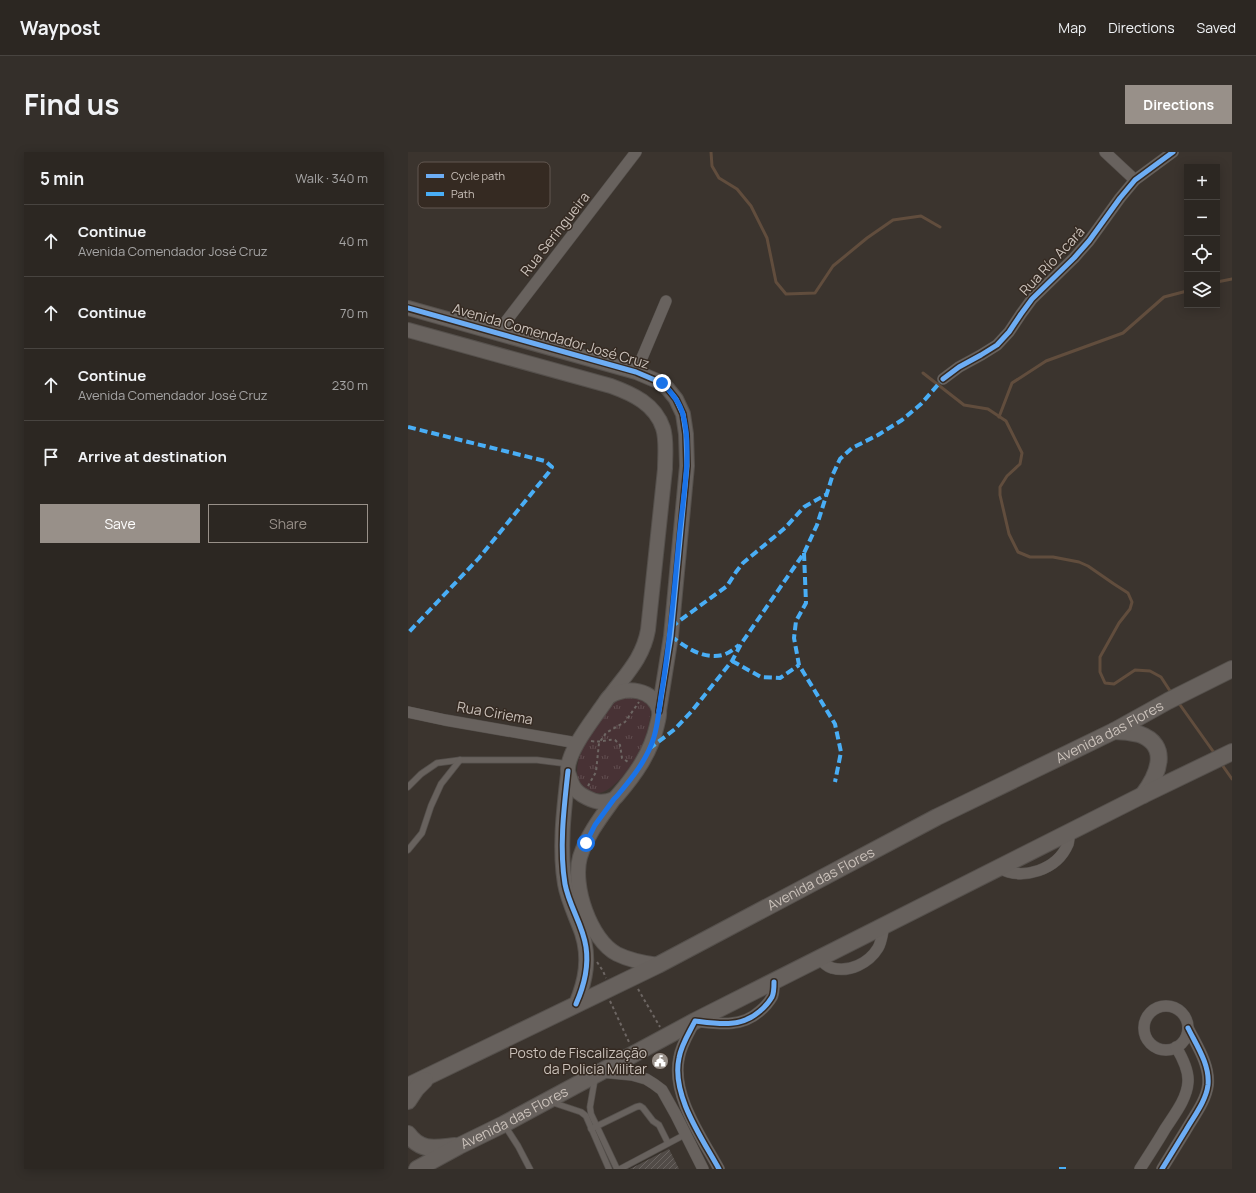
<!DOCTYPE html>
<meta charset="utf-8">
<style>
body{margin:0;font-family:Manrope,sans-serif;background:#342f2a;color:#f1f3f6}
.controls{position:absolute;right:12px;top:12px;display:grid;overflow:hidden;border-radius:0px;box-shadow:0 2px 10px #0003}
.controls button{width:36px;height:36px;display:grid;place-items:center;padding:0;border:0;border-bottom:1px solid #484440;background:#2c2722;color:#f1f3f6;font:20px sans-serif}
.stop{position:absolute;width:12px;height:12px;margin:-9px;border:3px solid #1a73e8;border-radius:50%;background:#fff}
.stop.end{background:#1a73e8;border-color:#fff;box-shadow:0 1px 4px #0008}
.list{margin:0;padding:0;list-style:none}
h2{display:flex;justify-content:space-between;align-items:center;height:52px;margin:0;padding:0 16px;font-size:17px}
h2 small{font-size:13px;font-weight:400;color:#a6a5a5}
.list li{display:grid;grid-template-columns:26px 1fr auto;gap:12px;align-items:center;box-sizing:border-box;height:72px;padding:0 16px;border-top:1px solid #484440}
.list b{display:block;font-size:15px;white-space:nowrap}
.list p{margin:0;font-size:13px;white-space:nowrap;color:#a6a5a5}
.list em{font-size:13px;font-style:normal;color:#a6a5a5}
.actions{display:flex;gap:8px;padding:12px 16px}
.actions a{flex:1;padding:9px 0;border:1px solid #989089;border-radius:0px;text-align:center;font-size:14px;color:#989089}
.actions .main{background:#989089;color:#fff}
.icon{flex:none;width:22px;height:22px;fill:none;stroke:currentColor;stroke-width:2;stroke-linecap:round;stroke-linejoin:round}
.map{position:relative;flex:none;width:824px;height:1017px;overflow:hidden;border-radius:0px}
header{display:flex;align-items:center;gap:24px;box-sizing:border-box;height:56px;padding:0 20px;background:#2c2722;border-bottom:1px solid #484440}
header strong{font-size:19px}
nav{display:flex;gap:22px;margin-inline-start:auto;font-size:14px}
.intro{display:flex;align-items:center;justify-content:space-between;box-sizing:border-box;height:96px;padding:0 24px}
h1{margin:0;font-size:28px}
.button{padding:10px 18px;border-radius:0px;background:#989089;color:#fff;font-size:14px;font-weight:700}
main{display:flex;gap:24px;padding:0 24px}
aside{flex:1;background:#2c2722;border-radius:0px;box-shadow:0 2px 10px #0003}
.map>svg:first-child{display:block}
.park{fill:url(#park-tufts)}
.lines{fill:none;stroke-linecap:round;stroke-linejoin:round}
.stream{stroke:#614d3d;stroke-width:3}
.building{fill:url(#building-hatch);filter:url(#shadow)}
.service-casing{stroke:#55504c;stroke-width:7}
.minor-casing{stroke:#55504c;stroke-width:12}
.tertiary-casing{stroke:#55504c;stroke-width:16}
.secondary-casing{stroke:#55504c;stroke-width:18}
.path{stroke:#6d6663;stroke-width:2;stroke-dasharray:3 3;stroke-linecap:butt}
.service{stroke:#68625e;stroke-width:5.5}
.minor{stroke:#68625e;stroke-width:11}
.tertiary{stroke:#68625e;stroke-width:14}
.secondary{stroke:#67615d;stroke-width:16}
.quiet{stroke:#49aef6;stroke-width:4;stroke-dasharray:8 4;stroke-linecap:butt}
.cycleway-casing{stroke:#352a22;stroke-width:8}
.cycleway{stroke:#6dadf4;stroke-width:5}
.route{stroke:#1a73e8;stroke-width:5}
.labels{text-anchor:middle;stroke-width:3;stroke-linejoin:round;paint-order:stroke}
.street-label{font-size:14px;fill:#cac1ba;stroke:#352a22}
.poi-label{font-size:14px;fill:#cac1ba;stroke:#352a22;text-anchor:end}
.key{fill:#352a22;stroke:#625750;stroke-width:1}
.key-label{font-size:11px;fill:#cac1ba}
</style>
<header>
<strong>Waypost</strong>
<nav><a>Map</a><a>Directions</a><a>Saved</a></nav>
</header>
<div class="intro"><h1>Find us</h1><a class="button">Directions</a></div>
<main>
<aside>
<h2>5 min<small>Walk · 340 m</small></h2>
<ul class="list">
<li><svg class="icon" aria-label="ahead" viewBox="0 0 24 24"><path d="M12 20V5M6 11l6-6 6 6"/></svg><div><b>Continue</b><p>Avenida Comendador José Cruz</p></div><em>40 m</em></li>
<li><svg class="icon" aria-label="ahead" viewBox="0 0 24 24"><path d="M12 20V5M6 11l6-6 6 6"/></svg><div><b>Continue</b></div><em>70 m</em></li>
<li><svg class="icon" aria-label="ahead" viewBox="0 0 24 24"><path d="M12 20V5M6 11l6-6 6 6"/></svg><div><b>Continue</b><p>Avenida Comendador José Cruz</p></div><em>230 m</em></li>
<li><svg class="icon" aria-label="arrive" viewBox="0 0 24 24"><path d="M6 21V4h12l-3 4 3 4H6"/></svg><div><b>Arrive at destination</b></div></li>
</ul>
<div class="actions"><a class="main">Save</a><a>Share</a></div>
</aside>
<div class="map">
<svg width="824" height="1017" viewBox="0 0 824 1017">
<defs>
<pattern id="park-tufts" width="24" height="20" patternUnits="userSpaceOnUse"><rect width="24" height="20" fill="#483235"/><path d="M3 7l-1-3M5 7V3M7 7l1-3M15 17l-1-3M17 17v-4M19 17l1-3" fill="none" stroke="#614e50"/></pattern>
<pattern id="building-hatch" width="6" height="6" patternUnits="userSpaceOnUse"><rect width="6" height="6" fill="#514b46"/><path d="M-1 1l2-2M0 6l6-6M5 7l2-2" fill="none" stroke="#69635f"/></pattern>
<filter id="shadow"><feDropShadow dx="-3.5" dy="3.5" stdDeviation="2" flood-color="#0009"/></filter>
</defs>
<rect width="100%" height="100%" fill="#3b342e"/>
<path class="park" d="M231 541C234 545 241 551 242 556 243 558 242 562 242 565 239 589 226 614 208 631 204 634 200 638 195 640 190 642 183 641 178 637 159 624 175 594 184 579 192 568 200 551 213 544 218 542 226 542 231 541Z"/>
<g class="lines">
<g class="stream">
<polyline points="303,0 304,14 311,26 329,37 343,54 359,86 368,130 378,142 407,141 425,114 459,86 485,68 513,64 532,75"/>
<polyline points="809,130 824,127"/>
<polyline points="515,221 556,253 580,257 598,269 614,301 612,312 599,324 592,335 592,343 601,382 610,400 622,405 645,405 671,410 680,414 706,432 720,441 724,450 722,457 711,471 692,505 692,520 697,531 706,532 727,518 742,519 753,525 764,542"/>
<polyline points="591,265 604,231 638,209 715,181 756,145 779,139"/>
<polyline points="770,550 807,602"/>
<polyline points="812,610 824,627"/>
</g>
</g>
<polygon class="building" points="261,997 271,1017 222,1017"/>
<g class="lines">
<g class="service-casing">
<g id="service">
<polyline points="0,635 13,622 29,611 52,608 129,608 161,612"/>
<polyline points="0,698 14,681 23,654 33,632 52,608"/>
<polyline points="187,926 182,955 183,962 209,1017"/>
<polyline points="143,950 173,960 178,964 201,1017"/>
<polyline points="97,974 110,994 122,1017"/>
<polyline points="183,977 228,955 232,954 235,956 245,969 251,973 260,991"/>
<polyline points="212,1017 278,982"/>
</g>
</g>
<g class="minor-casing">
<g id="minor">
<polyline points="697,0 727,28"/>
<polyline points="89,181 228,0"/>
<polyline points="228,220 258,149"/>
<polyline points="535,227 551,215 573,203 589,193 601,180 613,162 624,147 666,106 681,89 712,46 727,28 765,0"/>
<polyline points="0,560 37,568 169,591"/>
<path d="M591 716C615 729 649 718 660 692 661 689 661 684 662 680"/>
<path d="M411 807C415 810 419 815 424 816 441 821 461 811 470 796 474 789 474 782 476 774"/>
<circle cx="758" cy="876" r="22"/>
<polyline points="193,920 224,923 238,927 246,932 254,938 268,963 295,1017"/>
<path d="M311 1017C294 986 263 943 271 906 273 893 281 881 287 869 311 872 333 876 352 859 357 855 361 850 364 845 366 841 366 835 366 830"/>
<path d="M732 1017C740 1004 749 991 757 977 766 963 779 947 780 930 781 918 774 905 768 895"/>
<path d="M754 1017C762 1004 770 991 778 978 786 964 798 949 800 933 802 913 789 894 780 876"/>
</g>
</g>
<g class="tertiary-casing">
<g id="tertiary">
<polyline points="0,156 228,220 254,231 260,237 268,247 275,262 278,282 279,314 263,484 251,559"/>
<path d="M0 178 203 234C225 242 247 252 255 276 259 288 257 304 257 317L240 478C235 506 218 522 202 544"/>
<path d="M160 622C156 657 151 696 157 732 160 749 168 764 174 781 182 806 178 828 168 852"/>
<path d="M206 647C193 652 186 650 174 643 169 640 165 635 163 629 162 626 161 623 160 620 158 601 184 569 195 553 197 551 199 546 202 544 219 534 245 537 251 558 252 562 250 569 249 573 243 601 227 623 209 644L206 647C193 665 179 683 172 705 164 733 182 788 209 802 221 808 236 811 250 813"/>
</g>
</g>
<g class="secondary-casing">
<g id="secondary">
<path d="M706 579C714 579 723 580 731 582 763 593 750 623 735 643"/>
<path id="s1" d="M0 934 250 813 529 665 706 579 760 549 824 517"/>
<polyline points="0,949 8,937 17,928"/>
<path d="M0 982C13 1000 27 996 47 994"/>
<path id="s2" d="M9 1017 51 994 96 972 287 869 735 643 824 600"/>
</g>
</g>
<g class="path">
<path d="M183 589C194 591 197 587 207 588L212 593 214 606 220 610"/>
<polyline points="180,634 188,620 191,591 198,581 217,570 231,550"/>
<polyline points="189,810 195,819 198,826"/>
<polyline points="230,837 252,875"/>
<polyline points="202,849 221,890"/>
</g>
<use href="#service" class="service"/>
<use href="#minor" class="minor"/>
<use href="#tertiary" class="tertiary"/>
<use href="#secondary" class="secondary"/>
<g class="quiet">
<polyline points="0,275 137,309 144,315 141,320 71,406 0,481"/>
<polyline points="396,401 398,451 388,469 386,486 391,513 427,572 433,600 427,630"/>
<polyline points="263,475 319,434 328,420 335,411 377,376 396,355 419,342"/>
<path d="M263 484C277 495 296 508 315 503 321 501 326 497 331 493"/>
<polyline points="324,509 353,525 372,526 391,513"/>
<polyline points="241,597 267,577 283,560 324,509 333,492 396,401 409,373 425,322 432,307 444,296 470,283 494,268 513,252 535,227"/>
<polyline points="651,1017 658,1017"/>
</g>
<g class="cycleway-casing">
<g id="cycleway">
<polyline points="0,156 228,220 254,231 260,237 268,247 275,262 278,282 279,314 263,484 251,559"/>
<polyline points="535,227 551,215 573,203 589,193 601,180 613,162 624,147 666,106 681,89 712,46 727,28 765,0"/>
<path d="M160 619C156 655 151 696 157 732 161 754 175 773 178 795 181 815 176 834 168 852"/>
<path d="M311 1017C294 986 263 943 271 906 273 893 281 881 287 869 311 872 333 876 352 859 357 855 361 850 364 845 366 841 366 835 366 830"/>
<path d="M754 1017C762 1004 770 991 778 978 786 964 798 949 800 933 802 913 789 894 780 876"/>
</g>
</g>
<use href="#cycleway" class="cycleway"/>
</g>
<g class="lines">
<path class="route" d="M178 691 187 673 206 647 209 644C224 626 239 608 246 585 250 572 251 558 253 544 262 492 266 439 271 387 274 350 285 299 275 263 272 250 263 240 254 231"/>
</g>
<defs>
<g id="civic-disc" transform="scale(0.9)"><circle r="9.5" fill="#989089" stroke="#352a22"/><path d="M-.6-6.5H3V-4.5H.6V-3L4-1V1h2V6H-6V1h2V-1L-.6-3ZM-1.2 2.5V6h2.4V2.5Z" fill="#fff"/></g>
</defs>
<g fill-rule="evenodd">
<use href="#civic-disc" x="252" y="909"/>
</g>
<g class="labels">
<g class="street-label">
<text transform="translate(147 82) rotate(-52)" y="5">Rua Seringueira</text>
<text transform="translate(644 109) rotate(-47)" y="5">Rua Río Acará</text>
<text transform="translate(143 184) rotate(16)" y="5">Avenida Comendador José Cruz</text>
<text transform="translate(87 561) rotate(10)" y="5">Rua Ciriema</text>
<text dy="5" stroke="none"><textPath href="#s1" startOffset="786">Avenida das Flores</textPath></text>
<text dy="5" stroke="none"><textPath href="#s1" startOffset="462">Avenida das Flores</textPath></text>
<text dy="5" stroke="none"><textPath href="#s2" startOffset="110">Avenida das Flores</textPath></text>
</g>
<g class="poi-label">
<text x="239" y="906">Posto de Fiscalização<tspan x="239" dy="16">da Policia Militar</tspan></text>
</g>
</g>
<rect x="10" y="10" width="132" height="46" rx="6" class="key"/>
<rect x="18" y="22" width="18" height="4" fill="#6dadf4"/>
<rect x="18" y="40" width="18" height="4" fill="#49aef6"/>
<g class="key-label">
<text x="43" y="28">Cycle path</text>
<text x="43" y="46">Path</text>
</g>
</svg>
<div class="controls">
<button>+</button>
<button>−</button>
<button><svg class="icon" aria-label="locate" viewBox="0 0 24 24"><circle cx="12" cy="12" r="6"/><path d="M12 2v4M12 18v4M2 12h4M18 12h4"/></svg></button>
<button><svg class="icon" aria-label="layers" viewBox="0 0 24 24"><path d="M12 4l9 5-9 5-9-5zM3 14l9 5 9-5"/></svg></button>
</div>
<div class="stop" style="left:178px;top:691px"></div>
<div class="stop end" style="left:254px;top:231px"></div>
</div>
</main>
